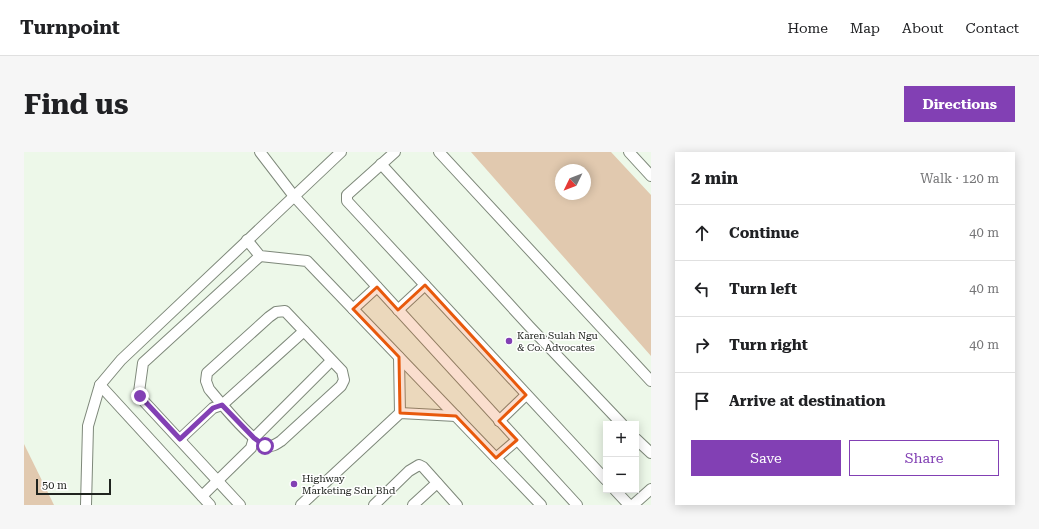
<!DOCTYPE html>
<meta charset="utf-8">
<style>
body{margin:0;font-family:"Roboto Serif",serif;background:#f6f6f6;color:#202124}
.controls{position:absolute;right:12px;bottom:12px;display:grid;overflow:hidden;border-radius:0px;box-shadow:0 2px 10px #0003}
.controls button{width:36px;height:36px;display:grid;place-items:center;padding:0;border:0;border-bottom:1px solid #e0e0e0;background:#fff;color:#202124;font:20px sans-serif}
.compass{position:absolute;left:531px;top:12px;width:36px;height:36px;border-radius:50%;background:#fff;box-shadow:0 2px 10px #0003;rotate:227deg}
.scale{position:absolute;left:12px;bottom:10px;width:75px;box-sizing:border-box;padding-left:4px;border:2px solid #20241f;border-top:0;font-size:11px;line-height:14px;white-space:nowrap;color:#20241f;-webkit-text-stroke:3px #fff;paint-order:stroke}
.stop{position:absolute;width:12px;height:12px;margin:-9px;border:3px solid #8240b4;border-radius:50%;background:#fff}
.stop.end{background:#8240b4;border-color:#fff;box-shadow:0 1px 4px #0008}
.list{margin:0;padding:0;list-style:none}
h2{display:flex;justify-content:space-between;align-items:center;height:52px;margin:0;padding:0 16px;font-size:17px}
h2 small{font-size:13px;font-weight:400;color:#757577}
.list li{display:grid;grid-template-columns:26px 1fr auto;gap:12px;align-items:center;box-sizing:border-box;height:56px;padding:0 16px;border-top:1px solid #e0e0e0}
.list b{display:block;font-size:15px;white-space:nowrap}
.list em{font-size:13px;font-style:normal;color:#757577}
.actions{display:flex;gap:8px;padding:12px 16px}
.actions a{flex:1;padding:9px 0;border:1px solid #8240b4;border-radius:0px;text-align:center;font-size:14px;color:#8240b4}
.actions .main{background:#8240b4;color:#fff}
.icon{flex:none;width:22px;height:22px;fill:none;stroke:currentColor;stroke-width:2;stroke-linecap:round;stroke-linejoin:round}
.map{position:relative;flex:none;width:627px;height:353px;overflow:hidden;border-radius:0px}
header{display:flex;align-items:center;gap:24px;box-sizing:border-box;height:56px;padding:0 20px;background:#fff;border-bottom:1px solid #e0e0e0}
header strong{font-size:19px}
nav{display:flex;gap:22px;margin-inline-start:auto;font-size:14px}
.intro{display:flex;align-items:center;justify-content:space-between;box-sizing:border-box;height:96px;padding:0 24px}
h1{margin:0;font-size:28px}
.button{padding:10px 18px;border-radius:0px;background:#8240b4;color:#fff;font-size:14px;font-weight:700}
main{display:flex;gap:24px;padding:0 24px}
aside{flex:1;background:#fff;border-radius:0px;box-shadow:0 2px 10px #0003}
.map>svg:first-child{display:block}
.green{fill:#e1c9af;fill-rule:evenodd}
.lines{fill:none;stroke-linecap:round;stroke-linejoin:round}
.minor-casing{stroke:#7e887a;stroke-width:12}
.minor{stroke:#fff;stroke-width:10}
.route{stroke:#8240b4;stroke-width:5}
.marked{fill:#e8590c;fill-opacity:0.2;stroke:#e8590c;stroke-width:3;stroke-linejoin:round}
.poi-dot{fill:#8240b4;stroke:#fff;stroke-width:1.5}
.labels{text-anchor:middle;stroke-width:3;stroke-linejoin:round;paint-order:stroke}
.poi-label{font-size:10px;fill:#20241f;stroke:#fff;text-anchor:start}
</style>
<header>
<strong>Turnpoint</strong>
<nav><a>Home</a><a>Map</a><a>About</a><a>Contact</a></nav>
</header>
<div class="intro"><h1>Find us</h1><a class="button">Directions</a></div>
<main>
<div class="map">
<svg width="627" height="353" viewBox="0 0 627 353">
<rect width="100%" height="100%" fill="#edf8e9"/>
<g class="green">
<path d="M447 0H587L627 43V204ZM537 18H561V42H537Z"/>
<polygon points="0,292 30,353 0,353"/>
</g>
<g class="lines">
<g class="minor-casing">
<g id="minor">
<polyline points="236,0 269,43 553,353"/>
<polyline points="371,0 323,43 323,49 582,328"/>
<polyline points="415,0 627,229"/>
<polyline points="605,0 627,24"/>
<polyline points="357,12 505,174 598,272"/>
<polyline points="223,88 236,104 283,109 517,353"/>
<polyline points="329,157 353,135"/>
<polyline points="374,158 401,133"/>
<path d="M261 159 318 219 320 228 317 234 257 289C252 292 249 295 243 294 230 292 195 249 185 237L182 229 183 221 245 165 252 160Z"/>
<polyline points="375,205 376,261"/>
<polyline points="76,233 186,353"/>
<polyline points="475,269 502,243"/>
<polyline points="156,287 189,256 198,253 280,179"/>
<polyline points="612,287 627,301"/>
<polyline points="472,306 493,288"/>
<polyline points="591,338 605,353"/>
<polyline points="178,344 227,296 230,286 307,209"/>
<polyline points="62,353 64,274 76,233 97,208 317,0"/>
<polyline points="216,353 115,244 115,240 119,211 236,104"/>
<polyline points="277,353 376,261 432,264"/>
<polyline points="350,353 385,319 395,313 399,315 433,353"/>
<polyline points="389,353 413,331"/>
<polyline points="609,353 627,337"/>
</g>
</g>
<use href="#minor" class="minor"/>
</g>
<g class="lines">
<polyline class="route" points="116,244 156,287 189,256 198,253 230,286 241,294"/>
</g>
<path class="marked" d="M401 133 502 243 475 269 493 288 472 306 432 264 376 261 375 205 329 157 353 135 374 158Z"/>
<g class="poi-dot">
<circle cx="485" cy="189" r="4"/>
<circle cx="270" cy="332" r="4"/>
</g>
<g class="labels">
<g class="poi-label">
<text x="493" y="187">Karen Sulah Ngu<tspan x="493" dy="12">&amp; Co. Advocates</tspan></text>
<text x="278" y="330">Highway<tspan x="278" dy="12">Marketing Sdn Bhd</tspan></text>
</g>
</g>
</svg>
<div class="controls">
<button>+</button>
<button>−</button>
</div>
<svg class="compass" viewBox="-18 -18 36 36"><path d="M0-13l5 13h-10z" fill="#e53935"/><path d="M0 13l5-13h-10z" fill="#757577"/></svg>
<div class="scale">50 m</div>
<div class="stop" style="left:241px;top:294px"></div>
<div class="stop end" style="left:116px;top:244px"></div>
</div>
<aside>
<h2>2 min<small>Walk · 120 m</small></h2>
<ul class="list">
<li><svg class="icon" aria-label="ahead" viewBox="0 0 24 24"><path d="M12 20V5M6 11l6-6 6 6"/></svg><div><b>Continue</b></div><em>40 m</em></li>
<li><svg class="icon" aria-label="left" viewBox="0 0 24 24"><path d="M17 20v-9H6M10 6l-5 5 5 5"/></svg><div><b>Turn left</b></div><em>40 m</em></li>
<li><svg class="icon" aria-label="right" viewBox="0 0 24 24"><path d="M7 20v-9h11M14 6l5 5-5 5"/></svg><div><b>Turn right</b></div><em>40 m</em></li>
<li><svg class="icon" aria-label="arrive" viewBox="0 0 24 24"><path d="M6 21V4h12l-3 4 3 4H6"/></svg><div><b>Arrive at destination</b></div></li>
</ul>
<div class="actions"><a class="main">Save</a><a>Share</a></div>
</aside>
</main>
